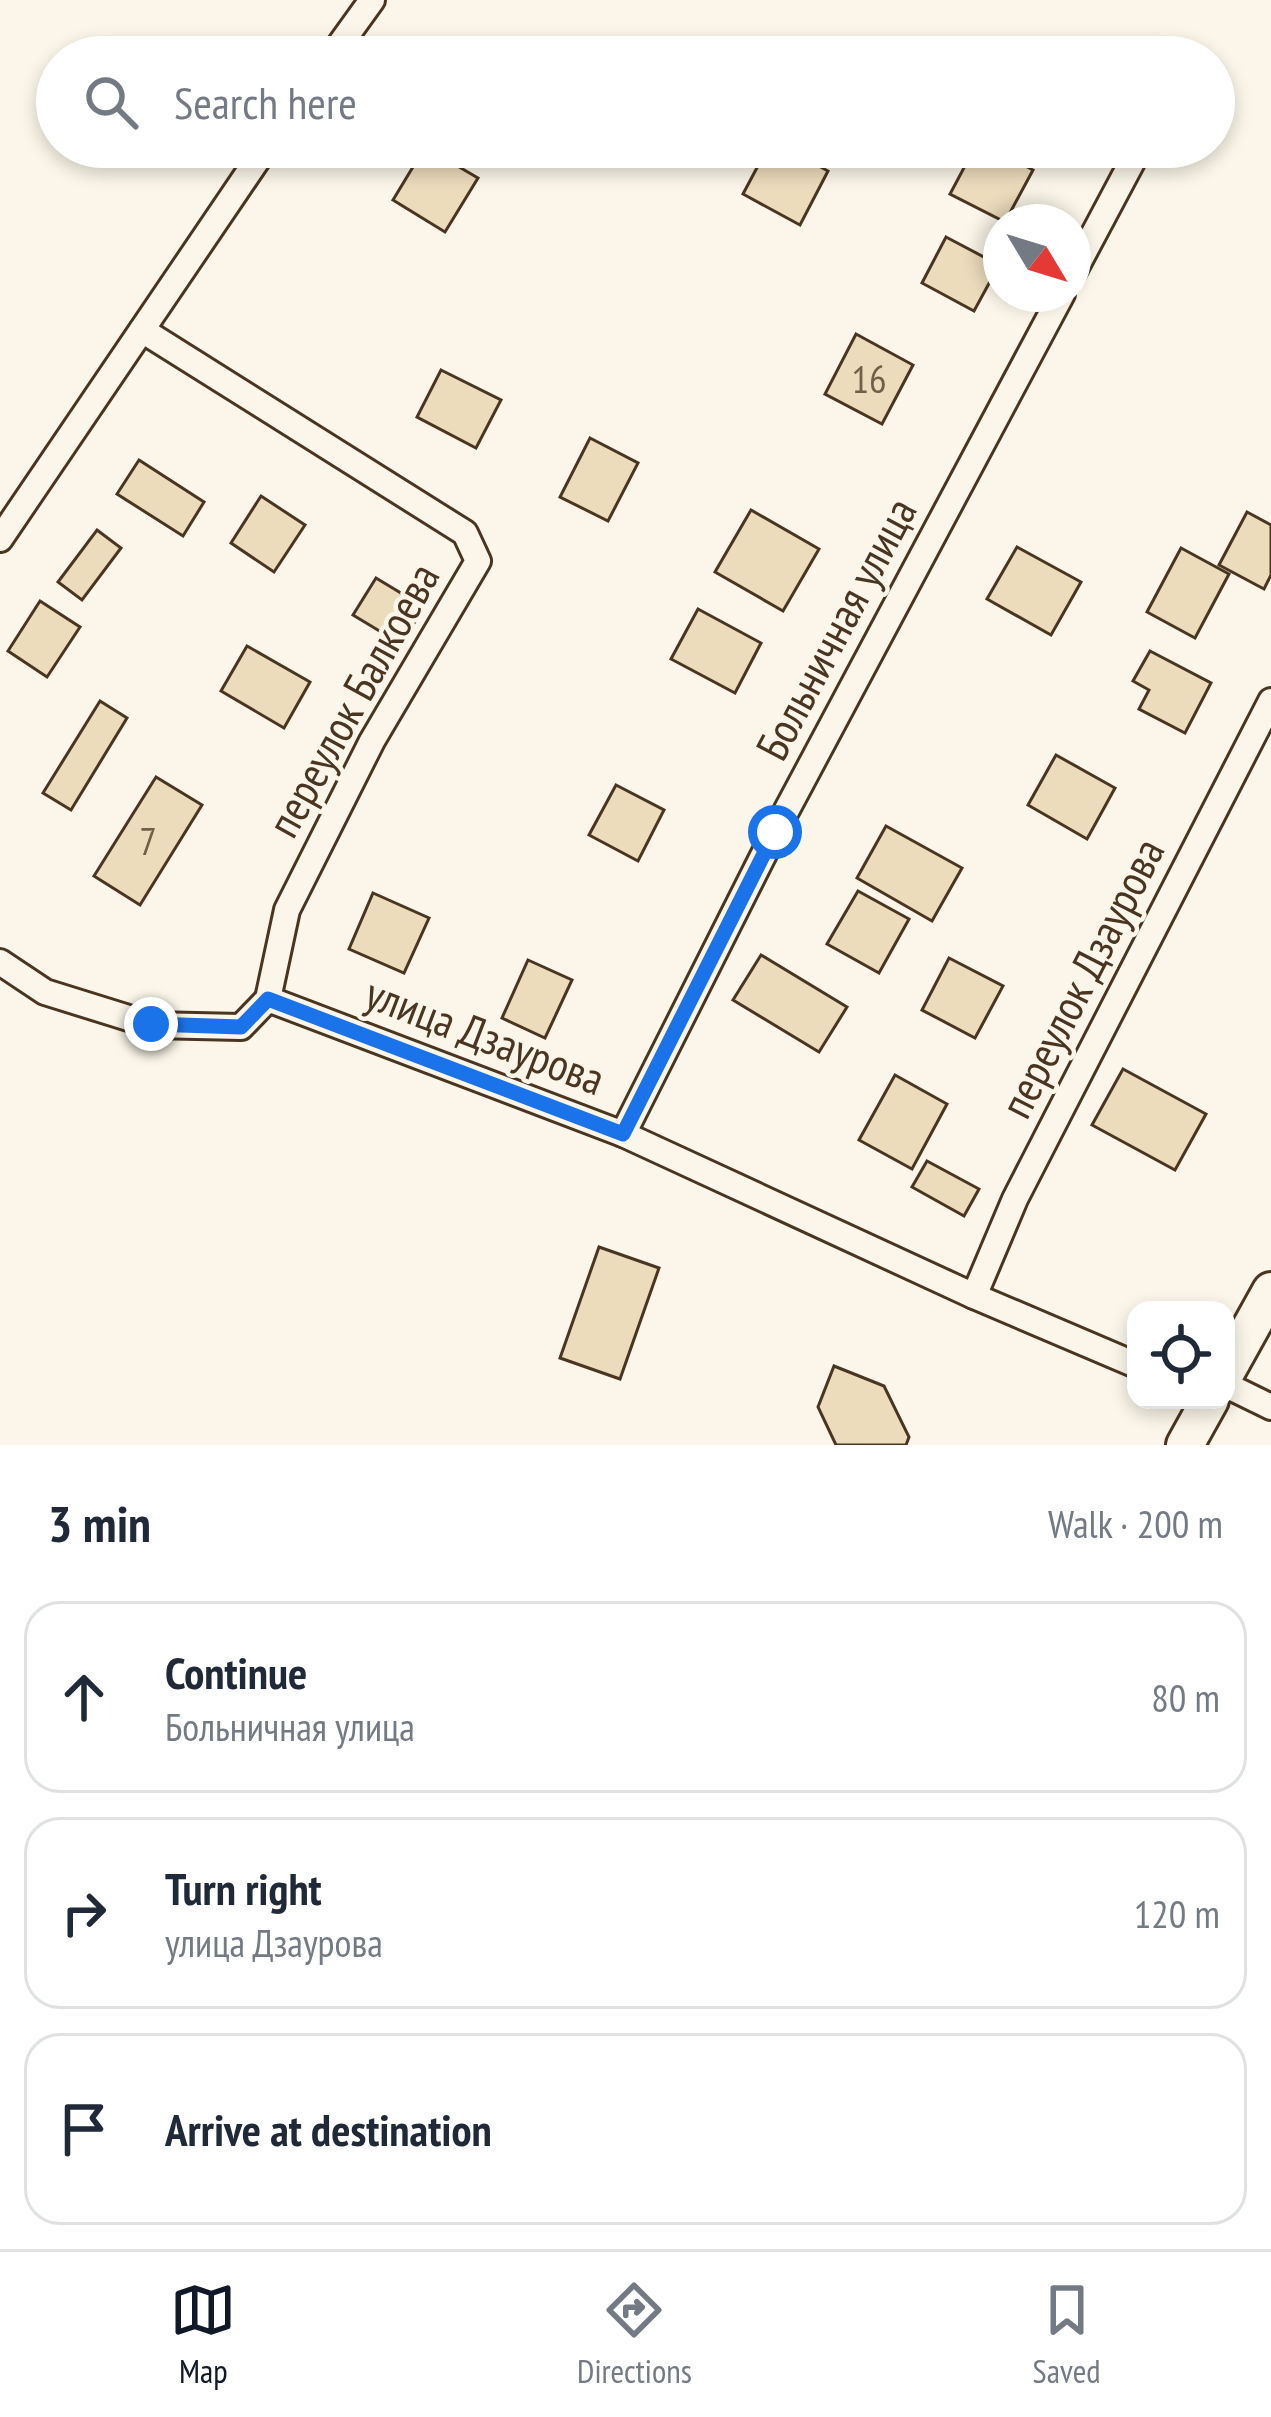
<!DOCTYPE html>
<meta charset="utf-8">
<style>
body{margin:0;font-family:"PT Sans Narrow",sans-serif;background:#f2f2f3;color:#1f2937}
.controls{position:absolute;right:36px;bottom:36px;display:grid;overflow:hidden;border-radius:24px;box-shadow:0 6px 18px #0003}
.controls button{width:108px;height:108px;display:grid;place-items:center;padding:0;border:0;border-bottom:3px solid #e0e1e3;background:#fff;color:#1f2937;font:60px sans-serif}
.compass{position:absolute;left:983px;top:204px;width:108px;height:108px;border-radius:50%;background:#fff;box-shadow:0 6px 18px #0003;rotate:128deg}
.stop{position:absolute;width:36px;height:36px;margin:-27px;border:9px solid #1a73e8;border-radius:50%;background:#fff}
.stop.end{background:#1a73e8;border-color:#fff;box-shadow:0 3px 12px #0008}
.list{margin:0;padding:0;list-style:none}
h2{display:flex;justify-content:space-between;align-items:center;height:156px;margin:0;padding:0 48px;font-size:51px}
h2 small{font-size:39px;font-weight:400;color:#747a83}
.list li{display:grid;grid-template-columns:78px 1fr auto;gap:36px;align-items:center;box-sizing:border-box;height:192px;margin:0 24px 24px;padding:0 24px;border:3px solid #e0e1e3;border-radius:36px}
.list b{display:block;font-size:45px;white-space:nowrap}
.list p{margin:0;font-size:39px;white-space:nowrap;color:#747a83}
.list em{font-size:39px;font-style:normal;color:#747a83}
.icon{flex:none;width:66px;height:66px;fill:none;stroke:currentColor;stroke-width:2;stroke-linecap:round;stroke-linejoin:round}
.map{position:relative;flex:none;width:1271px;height:1445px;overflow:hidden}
.search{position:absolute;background:#fff;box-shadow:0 6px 18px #0003;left:36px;right:36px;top:36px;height:132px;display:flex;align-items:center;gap:30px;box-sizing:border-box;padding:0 42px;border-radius:66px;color:#747a83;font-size:45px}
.sheet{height:804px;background:#fff}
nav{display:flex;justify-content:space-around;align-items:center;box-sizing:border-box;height:168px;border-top:3px solid #e0e1e3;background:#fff;font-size:33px;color:#747a83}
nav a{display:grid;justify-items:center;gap:6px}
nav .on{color:#111827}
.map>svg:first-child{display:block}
.building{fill:#ecdcbc;stroke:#4a3520;stroke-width:3}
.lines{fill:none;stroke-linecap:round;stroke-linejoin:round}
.street-casing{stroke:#4a3520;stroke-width:30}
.secondary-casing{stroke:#4a3520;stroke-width:42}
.street{stroke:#fbf6e9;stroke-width:24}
.secondary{stroke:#fbf6e9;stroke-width:36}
.route{stroke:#1a73e8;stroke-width:15}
.labels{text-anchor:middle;stroke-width:9;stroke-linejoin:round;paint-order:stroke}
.number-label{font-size:39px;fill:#725f47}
.street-label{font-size:45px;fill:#4a3520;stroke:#fbf6e9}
</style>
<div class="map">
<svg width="1271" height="1445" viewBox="0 0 1271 1445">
<rect width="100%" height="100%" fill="#fbf6e9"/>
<g class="building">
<polygon points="425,147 478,178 445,232 393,200"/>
<polygon points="768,147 784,147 828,171 800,225 743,194"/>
<polygon points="975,147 990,147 1033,170 1005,222 950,194"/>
<polygon points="946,237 999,265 974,311 922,283"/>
<polygon points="856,334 913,365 882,424 825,394"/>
<polygon points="441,370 501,400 476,448 417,417"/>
<polygon points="590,438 638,463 608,521 560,497"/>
<polygon points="139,460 204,502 183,536 117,494"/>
<polygon points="261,496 305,525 274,572 231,543"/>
<polygon points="751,510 819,549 783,611 715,572"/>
<polygon points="1247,512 1271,525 1271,575 1264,589 1219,565"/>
<polygon points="97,530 121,548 82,600 58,582"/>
<polygon points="1017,547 1081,582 1051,635 987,599"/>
<polygon points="1181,548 1229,574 1195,638 1147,612"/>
<polygon points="376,578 424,607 401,644 353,615"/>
<polygon points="40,601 80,627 47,677 8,651"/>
<polygon points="698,609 761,643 735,693 671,659"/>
<polygon points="247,646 310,682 284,728 221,691"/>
<polygon points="1150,651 1211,683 1185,733 1139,709 1149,690 1133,681"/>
<polygon points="100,701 127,718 71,810 43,793"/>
<polygon points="1056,755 1115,788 1087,839 1028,805"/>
<polygon points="156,777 202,805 140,905 94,876"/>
<polygon points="616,785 664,810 638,861 589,835"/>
<polygon points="886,826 962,868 932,921 857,878"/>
<polygon points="858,891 909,919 879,973 827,944"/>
<polygon points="373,893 429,918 404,973 349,949"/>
<polygon points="761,955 847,1007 819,1052 733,1000"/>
<polygon points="949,958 1003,986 975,1038 922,1010"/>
<polygon points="528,960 572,980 545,1038 502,1018"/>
<polygon points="1123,1069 1206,1114 1175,1170 1092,1125"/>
<polygon points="895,1075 947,1104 912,1169 859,1140"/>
<polygon points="927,1161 979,1189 964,1216 912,1187"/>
<polygon points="599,1247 659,1268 620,1379 560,1358"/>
<polygon points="834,1366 884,1386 909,1437 906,1445 836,1445 818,1407"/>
</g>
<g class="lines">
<g class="street-casing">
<g id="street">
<polyline points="331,57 372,0"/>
<polyline points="1073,273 1140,147"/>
<polyline points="142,330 465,533 478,561 372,741 287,910 268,999"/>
<polyline points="0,539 266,147"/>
<polyline points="0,962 45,992 151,1025 241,1027 268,999 623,1134 974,1296 1136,1365"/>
<polyline points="623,1134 775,832 1062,294"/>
<polyline points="974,1296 1015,1199 1271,701"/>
<polyline points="1226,1385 1271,1407"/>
</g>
</g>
<g class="secondary-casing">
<g id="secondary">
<polyline points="1226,1372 1271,1291"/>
<polyline points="1185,1445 1210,1400"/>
</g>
</g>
<use href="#street" class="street"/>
<use href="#secondary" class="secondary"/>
</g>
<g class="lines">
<polyline class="route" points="151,1024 241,1027 268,999 623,1134 775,832"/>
</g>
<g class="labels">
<g class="number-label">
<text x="869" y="393">16</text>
<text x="148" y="855">7</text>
</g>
<g class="street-label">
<text transform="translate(836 629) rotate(-62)" y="16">Больничная улица</text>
<text transform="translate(353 700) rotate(-61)" y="16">переулок Балкоева</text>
<text transform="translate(1082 978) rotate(-63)" y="16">переулок Дзаурова</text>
<text transform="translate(485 1036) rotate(21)" y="16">улица Дзаурова</text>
</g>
</g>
</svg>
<div class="controls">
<button><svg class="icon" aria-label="locate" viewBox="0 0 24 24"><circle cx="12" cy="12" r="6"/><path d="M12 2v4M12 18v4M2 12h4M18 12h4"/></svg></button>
</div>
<svg class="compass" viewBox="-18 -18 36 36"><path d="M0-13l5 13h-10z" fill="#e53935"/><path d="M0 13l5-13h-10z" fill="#747a83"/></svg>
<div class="stop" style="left:775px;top:832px"></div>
<div class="stop end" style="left:151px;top:1024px"></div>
<div class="search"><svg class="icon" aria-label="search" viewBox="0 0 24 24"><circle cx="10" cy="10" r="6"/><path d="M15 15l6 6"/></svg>Search here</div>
</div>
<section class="sheet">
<h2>3 min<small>Walk · 200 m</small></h2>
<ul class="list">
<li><svg class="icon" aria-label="ahead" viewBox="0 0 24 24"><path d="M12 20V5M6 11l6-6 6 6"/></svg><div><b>Continue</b><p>Больничная улица</p></div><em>80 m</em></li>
<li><svg class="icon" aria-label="right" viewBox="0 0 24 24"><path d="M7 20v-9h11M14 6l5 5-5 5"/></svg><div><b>Turn right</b><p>улица Дзаурова</p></div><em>120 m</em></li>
<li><svg class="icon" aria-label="arrive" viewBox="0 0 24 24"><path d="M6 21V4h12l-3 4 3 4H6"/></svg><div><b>Arrive at destination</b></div></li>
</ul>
</section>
<nav>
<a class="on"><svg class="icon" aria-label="map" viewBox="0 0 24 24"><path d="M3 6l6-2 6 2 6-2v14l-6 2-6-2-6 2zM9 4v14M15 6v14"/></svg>Map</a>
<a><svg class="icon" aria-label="directions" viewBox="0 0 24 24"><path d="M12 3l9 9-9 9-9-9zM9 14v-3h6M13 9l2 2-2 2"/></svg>Directions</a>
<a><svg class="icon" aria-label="saved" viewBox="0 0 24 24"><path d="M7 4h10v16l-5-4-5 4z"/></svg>Saved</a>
</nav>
